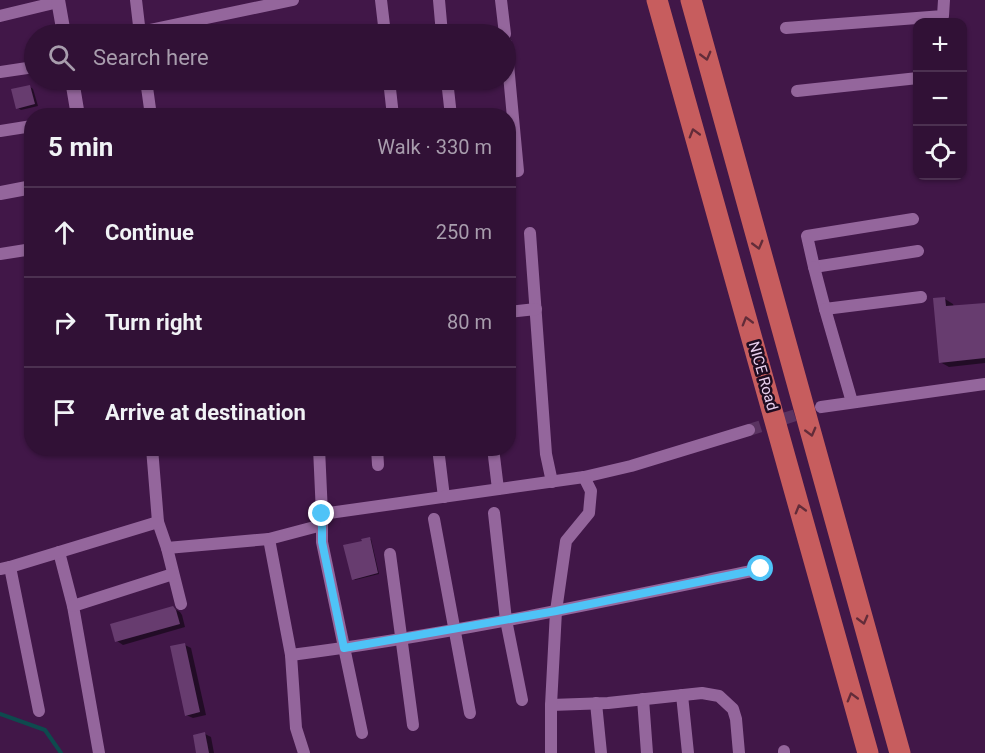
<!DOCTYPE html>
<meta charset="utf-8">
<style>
body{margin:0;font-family:Roboto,sans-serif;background:#3d1f42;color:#f1f3f6}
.controls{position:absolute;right:18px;top:18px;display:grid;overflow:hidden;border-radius:12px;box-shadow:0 2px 4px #0004}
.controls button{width:54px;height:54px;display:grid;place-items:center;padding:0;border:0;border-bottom:2px solid #4c3151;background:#311136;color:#f1f3f6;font:30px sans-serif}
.stop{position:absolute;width:18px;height:18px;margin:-14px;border:4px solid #4fc3f7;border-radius:50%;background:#fff}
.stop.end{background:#4fc3f7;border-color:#fff;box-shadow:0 2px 6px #0008}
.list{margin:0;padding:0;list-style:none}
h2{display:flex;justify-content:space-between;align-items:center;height:78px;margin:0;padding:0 24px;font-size:26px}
h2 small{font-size:20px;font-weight:400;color:#a89dad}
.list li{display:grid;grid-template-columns:39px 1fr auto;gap:18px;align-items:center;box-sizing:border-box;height:90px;padding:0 24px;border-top:2px solid #4c3151}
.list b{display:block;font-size:22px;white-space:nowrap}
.list em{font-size:20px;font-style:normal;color:#a89dad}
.icon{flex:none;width:33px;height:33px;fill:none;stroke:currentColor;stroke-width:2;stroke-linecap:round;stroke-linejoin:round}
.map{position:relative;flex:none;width:985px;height:753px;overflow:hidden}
.search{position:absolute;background:#311136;box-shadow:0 2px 4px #0004;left:24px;top:24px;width:492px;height:66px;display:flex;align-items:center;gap:15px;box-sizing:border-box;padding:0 21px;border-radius:33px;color:#a89dad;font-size:22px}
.panel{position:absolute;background:#311136;box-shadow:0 2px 4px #0004;left:24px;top:108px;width:492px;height:348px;border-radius:24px}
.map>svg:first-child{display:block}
.shadow{fill:#0007}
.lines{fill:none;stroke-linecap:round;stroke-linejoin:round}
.stream{stroke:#0e4a4e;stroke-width:4}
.building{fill:#673c6f}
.minor-tunnel{stroke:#5a3361;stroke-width:12;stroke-dasharray:12 6;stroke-linecap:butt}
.minor{stroke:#94669c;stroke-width:12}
.tertiary{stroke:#94669c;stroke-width:14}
.motorway{stroke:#c75d5e;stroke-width:21}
.oneway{stroke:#622c39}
.route{stroke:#4fc3f7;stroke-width:8}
.labels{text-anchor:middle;stroke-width:5;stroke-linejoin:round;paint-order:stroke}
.street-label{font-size:15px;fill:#e8cfed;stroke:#1e0c21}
</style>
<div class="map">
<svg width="985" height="753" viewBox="0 0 985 753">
<rect width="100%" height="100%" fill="#411748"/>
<g class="shadow">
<polygon points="29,86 33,89 38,106 21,110 18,108"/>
<polygon points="945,299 953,304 954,307 985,304 985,363 949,367 940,362"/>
<polygon points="370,539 371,539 379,574 355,580 354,579"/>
<polygon points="173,608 180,612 182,615 185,627 123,645 117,641"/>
<polygon points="185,645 191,648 206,715 193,718 186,715"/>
<polygon points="205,734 211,737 214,753 198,753"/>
</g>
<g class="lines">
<polyline class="stream" points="0,714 45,730 61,753"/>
</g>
<g class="building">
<polygon points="30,85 35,104 16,109 11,89"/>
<polygon points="945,297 946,306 985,303 985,358 939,363 933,298"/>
<polygon points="370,537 378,573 352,580 343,545 362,541 361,539"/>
<polygon points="173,606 176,610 180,624 115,642 110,624"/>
<polygon points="185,643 200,712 185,716 170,646"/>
<polygon points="205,732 209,753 196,753 193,735"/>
</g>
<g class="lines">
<polyline class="minor-tunnel" points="749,430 821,407"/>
<g class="minor">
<polyline points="136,0 140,34"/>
<polyline points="381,0 385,34"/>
<polyline points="439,0 442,34"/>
<polyline points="501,0 505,34"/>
<polyline points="0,16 58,2"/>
<polyline points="786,28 943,16 944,0"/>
<polyline points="140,32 293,0"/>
<polyline points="506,43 518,171 508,172"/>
<polyline points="0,72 34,67"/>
<polyline points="146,80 151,116"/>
<polyline points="389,80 393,116"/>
<polyline points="447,80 451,116"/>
<polyline points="797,91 918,78"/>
<polyline points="0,131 32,126"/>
<polyline points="913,219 807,236 814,267 918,251"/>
<polyline points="530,233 546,454 552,482"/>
<polyline points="0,254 32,249"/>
<polyline points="814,267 825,309 921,297"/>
<polyline points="825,309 852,402"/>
<polyline points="508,312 536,309"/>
<polyline points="821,407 985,384"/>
<polyline points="152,448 158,522"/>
<polyline points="319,448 322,514 322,542 362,733"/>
<polyline points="377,448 378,465"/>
<polyline points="438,448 444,497"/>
<polyline points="493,448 498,489"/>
<polyline points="494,513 506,620 522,700"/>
<polyline points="322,514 584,477 631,466 749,430"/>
<polyline points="434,519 470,713"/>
<polyline points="269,539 291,655 296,728 304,753"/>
<polyline points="167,548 269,539 322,525"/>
<polyline points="59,552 73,606 99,753"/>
<polyline points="390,554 413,725"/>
<polyline points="10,567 39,711"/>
<polyline points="0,569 10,567 158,522 167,548 181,604"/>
<polyline points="73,606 173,574"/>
<path d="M291 655C449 635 605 601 761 569"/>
<polyline points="682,695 688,753"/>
<polyline points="643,699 647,753"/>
<polyline points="596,703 601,753"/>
<polyline points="551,705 608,703 702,693 719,696 733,709 736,719 739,753"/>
<polyline points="784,751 784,753"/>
<polyline points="551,753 551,705 556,611 566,541 589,513 591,491 584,477"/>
</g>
<g class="tertiary">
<polyline points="58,0 64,34"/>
<polyline points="72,80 78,116"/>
<polyline points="0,193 32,187"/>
</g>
<g class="motorway">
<polyline points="657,0 868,753"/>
<path d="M691 0C759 251 831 502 900 753"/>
</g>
</g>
<defs><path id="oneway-chevron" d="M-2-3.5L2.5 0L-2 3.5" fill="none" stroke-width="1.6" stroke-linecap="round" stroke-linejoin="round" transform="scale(1.5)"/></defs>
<g class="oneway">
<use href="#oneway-chevron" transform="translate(706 56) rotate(75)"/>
<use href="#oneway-chevron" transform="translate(694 133) rotate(-106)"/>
<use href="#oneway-chevron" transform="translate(758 245) rotate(75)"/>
<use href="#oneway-chevron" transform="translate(747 321) rotate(-106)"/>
<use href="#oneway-chevron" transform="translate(811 432) rotate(75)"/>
<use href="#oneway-chevron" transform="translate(800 509) rotate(-106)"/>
<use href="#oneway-chevron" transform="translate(863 620) rotate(75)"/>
<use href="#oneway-chevron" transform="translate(852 697) rotate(-106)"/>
</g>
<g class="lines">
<polyline class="route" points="322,514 322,542 344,648 556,611 761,569"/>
</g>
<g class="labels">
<g class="street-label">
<text transform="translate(763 376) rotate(74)" y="5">NICE Road</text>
</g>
</g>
</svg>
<div class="controls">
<button>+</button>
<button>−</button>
<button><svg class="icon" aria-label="locate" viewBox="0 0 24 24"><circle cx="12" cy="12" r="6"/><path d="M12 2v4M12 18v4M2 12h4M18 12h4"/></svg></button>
</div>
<div class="stop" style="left:761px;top:569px"></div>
<div class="stop end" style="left:322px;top:514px"></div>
<div class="search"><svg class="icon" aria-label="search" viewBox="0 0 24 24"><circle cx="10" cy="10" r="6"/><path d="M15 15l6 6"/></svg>Search here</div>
<section class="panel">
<h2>5 min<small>Walk · 330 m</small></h2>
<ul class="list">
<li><svg class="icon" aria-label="ahead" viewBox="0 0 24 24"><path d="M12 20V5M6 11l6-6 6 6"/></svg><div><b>Continue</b></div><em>250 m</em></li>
<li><svg class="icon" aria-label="right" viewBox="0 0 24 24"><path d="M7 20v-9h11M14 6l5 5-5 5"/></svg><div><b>Turn right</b></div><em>80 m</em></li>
<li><svg class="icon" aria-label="arrive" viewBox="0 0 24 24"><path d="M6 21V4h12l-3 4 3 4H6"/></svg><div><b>Arrive at destination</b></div></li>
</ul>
</section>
</div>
